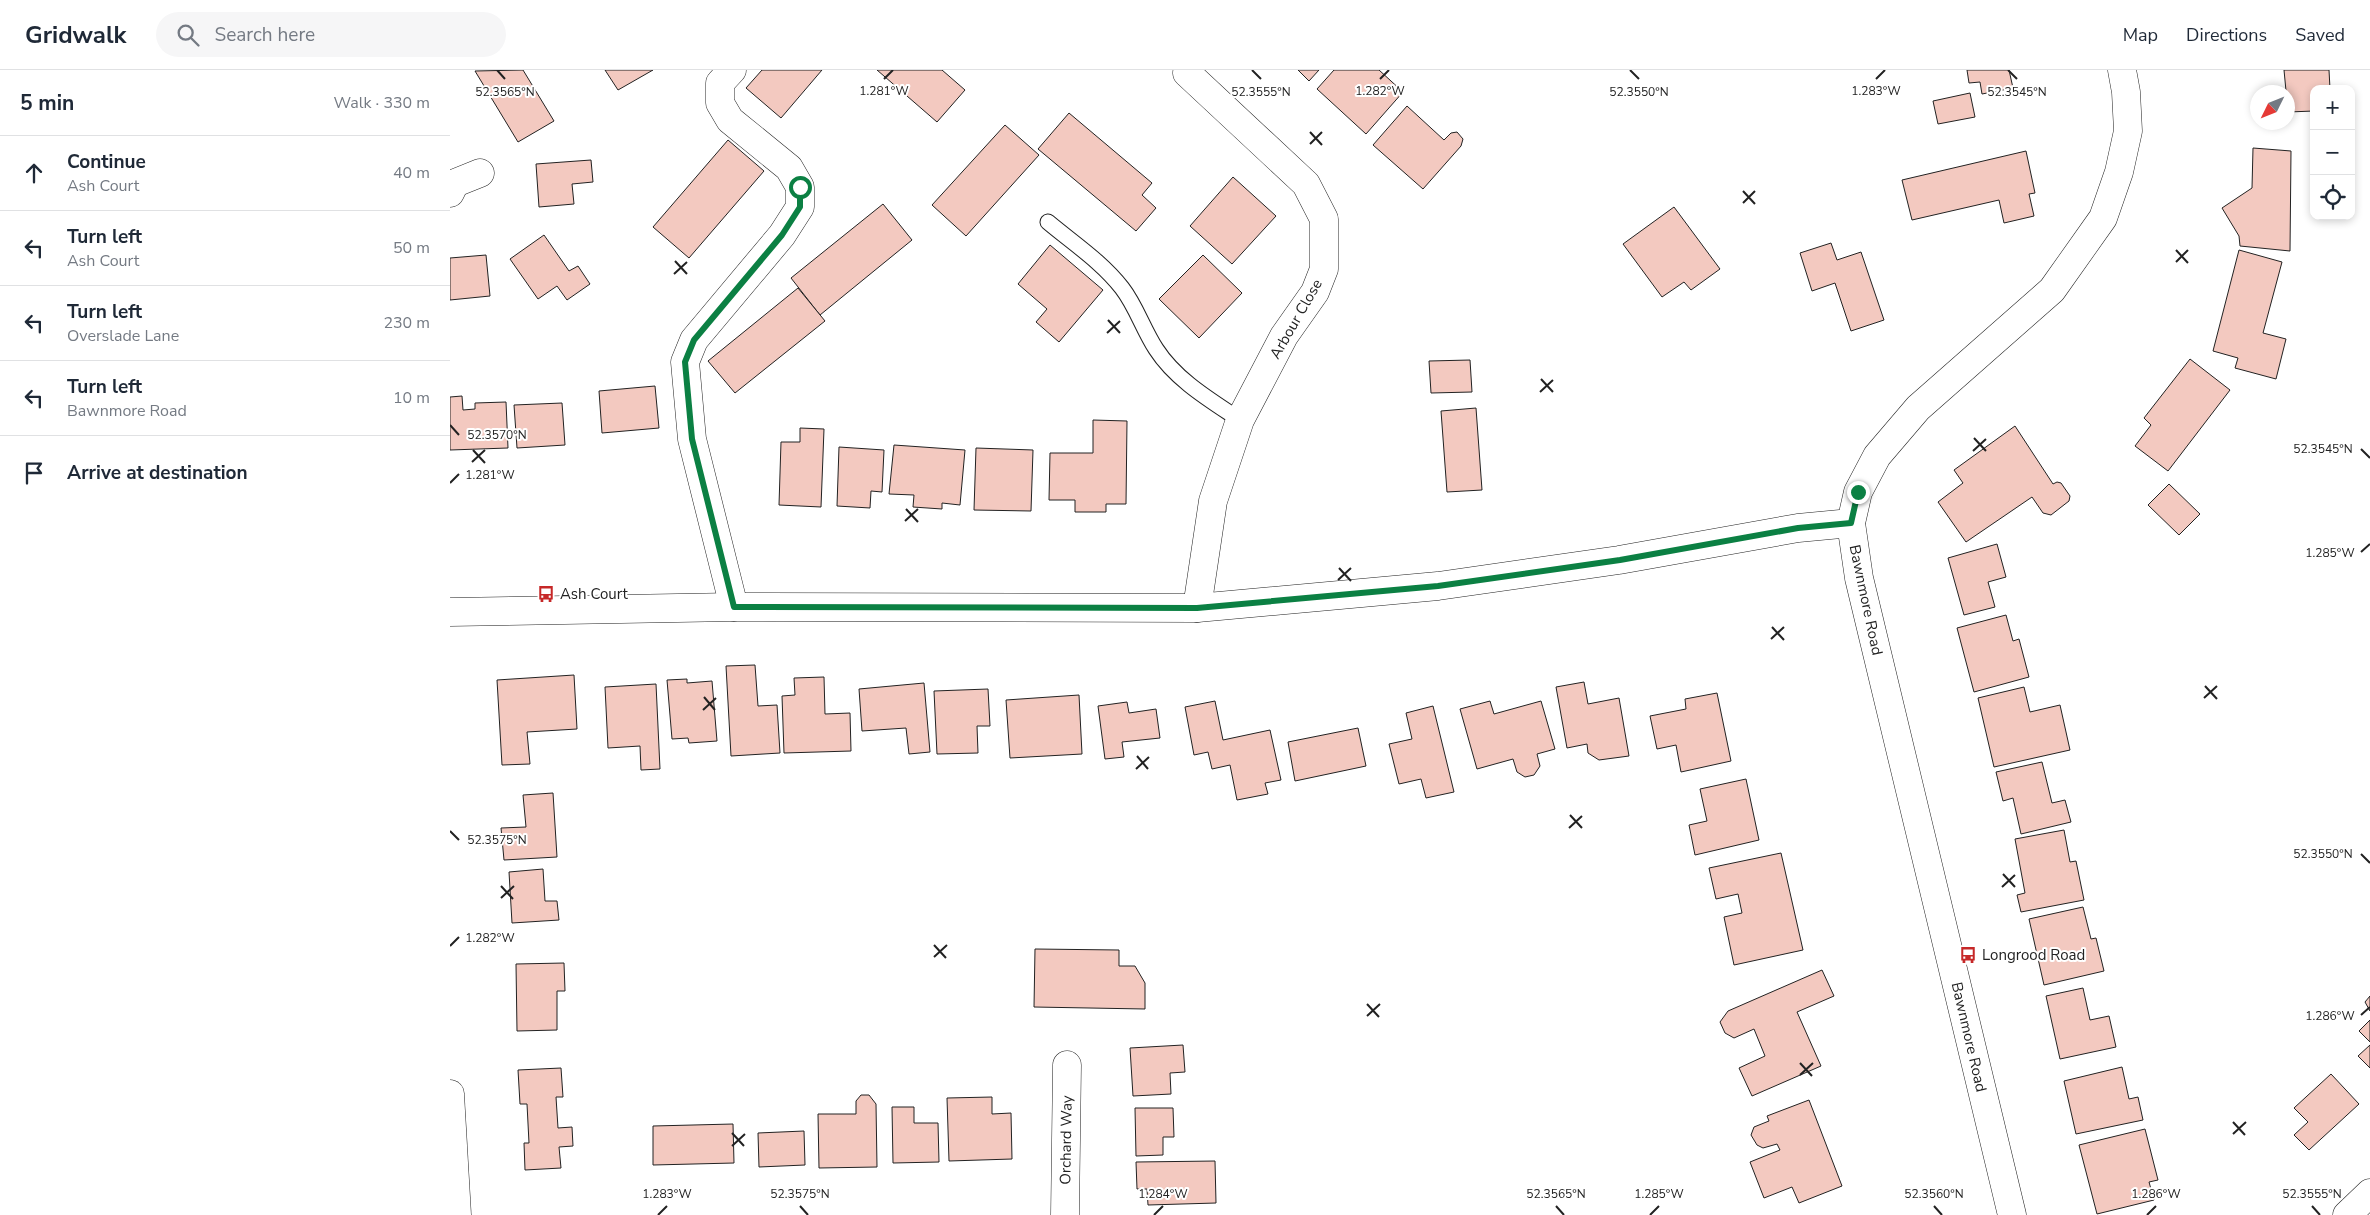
<!DOCTYPE html>
<meta charset="utf-8">
<style>
body{margin:0;font-family:"Nunito Sans",sans-serif;background:#f6f6f7;color:#1f2937}
.controls{position:absolute;right:15px;top:15px;display:grid;overflow:hidden;border-radius:10px;box-shadow:0 2px 8px #0003}
.controls button{width:45px;height:45px;display:grid;place-items:center;padding:0;border:0;border-bottom:1px solid #e0e1e3;background:#fff;color:#1f2937;font:25px sans-serif}
.compass{position:absolute;left:1800px;top:15px;width:45px;height:45px;border-radius:50%;background:#fff;box-shadow:0 2px 8px #0003;rotate:227deg}
.stop{position:absolute;width:15px;height:15px;margin:-11px;border:4px solid #0b8043;border-radius:50%;background:#fff}
.stop.end{background:#0b8043;border-color:#fff;box-shadow:0 1px 5px #0008}
.list{margin:0;padding:0;list-style:none}
h2{display:flex;justify-content:space-between;align-items:center;height:65px;margin:0;padding:0 20px;font-size:21px}
h2 small{font-size:16px;font-weight:400;color:#747a83}
.list li{display:grid;grid-template-columns:32px 1fr auto;gap:15px;align-items:center;box-sizing:border-box;height:75px;padding:0 20px;border-top:1px solid #e0e1e3}
.list b{display:block;font-size:19px;white-space:nowrap}
.list p{margin:0;font-size:16px;white-space:nowrap;color:#747a83}
.list em{font-size:16px;font-style:normal;color:#747a83}
.icon{flex:none;width:28px;height:28px;fill:none;stroke:currentColor;stroke-width:2;stroke-linecap:round;stroke-linejoin:round}
.map{position:relative;flex:none;width:1920px;height:1145px;overflow:hidden}
header{display:flex;align-items:center;gap:30px;box-sizing:border-box;height:70px;padding:0 25px;background:#fff;border-bottom:1px solid #e0e1e3}
header strong{font-size:24px}
nav{display:flex;gap:28px;margin-inline-start:auto;font-size:18px}
.search{width:350px;height:45px;background:#f6f6f7;display:flex;align-items:center;gap:12px;box-sizing:border-box;padding:0 18px;border-radius:28px;color:#747a83;font-size:19px}
main{display:flex}
aside{flex:1;background:#fff}
.map>svg:first-child{display:block}
.building{fill:#f3c9c0;stroke:#222}
.lines{fill:none;stroke-linecap:round;stroke-linejoin:round}
.service-casing{stroke:#222;stroke-width:17}
.minor-casing{stroke:#222;stroke-width:29}
.service{stroke:#fff;stroke-width:15}
.minor{stroke:#fff;stroke-width:28}
.route{stroke:#0b8043;stroke-width:6}
.ticks{fill:none;stroke:#222;stroke-width:2}
.labels{text-anchor:middle;stroke-width:4;stroke-linejoin:round;paint-order:stroke}
.street-label{font-size:15px;fill:#222;stroke:#fff}
.poi-label{font-size:15px;fill:#222;stroke:#fff;text-anchor:start}
.ticks-label{font-size:12px;text-anchor:middle;fill:#222;stroke:#fff;stroke-width:4;stroke-linejoin:round;paint-order:stroke}
</style>
<header>
<strong>Gridwalk</strong>
<div class="search"><svg class="icon" aria-label="search" viewBox="0 0 24 24"><circle cx="10" cy="10" r="6"/><path d="M15 15l6 6"/></svg>Search here</div>
<nav><a>Map</a><a>Directions</a><a>Saved</a></nav>
</header>
<main>
<aside>
<h2>5 min<small>Walk · 330 m</small></h2>
<ul class="list">
<li><svg class="icon" aria-label="ahead" viewBox="0 0 24 24"><path d="M12 20V5M6 11l6-6 6 6"/></svg><div><b>Continue</b><p>Ash Court</p></div><em>40 m</em></li>
<li><svg class="icon" aria-label="left" viewBox="0 0 24 24"><path d="M17 20v-9H6M10 6l-5 5 5 5"/></svg><div><b>Turn left</b><p>Ash Court</p></div><em>50 m</em></li>
<li><svg class="icon" aria-label="left" viewBox="0 0 24 24"><path d="M17 20v-9H6M10 6l-5 5 5 5"/></svg><div><b>Turn left</b><p>Overslade Lane</p></div><em>230 m</em></li>
<li><svg class="icon" aria-label="left" viewBox="0 0 24 24"><path d="M17 20v-9H6M10 6l-5 5 5 5"/></svg><div><b>Turn left</b><p>Bawnmore Road</p></div><em>10 m</em></li>
<li><svg class="icon" aria-label="arrive" viewBox="0 0 24 24"><path d="M6 21V4h12l-3 4 3 4H6"/></svg><div><b>Arrive at destination</b></div></li>
</ul>
</aside>
<div class="map">
<svg width="1920" height="1145" viewBox="0 0 1920 1145">
<rect width="100%" height="100%" fill="#fff"/>
<g class="building">
<polygon points="73,0 104,51 68,72 25,1"/>
<polygon points="155,0 203,0 168,20"/>
<polygon points="312,0 372,0 331,48 296,18"/>
<polygon points="427,0 492,0 515,20 487,52"/>
<polygon points="848,0 869,0 859,11"/>
<polygon points="884,0 929,0 953,22 916,64 867,19"/>
<polygon points="1517,0 1559,0 1563,18 1532,24 1530,12 1519,13"/>
<polygon points="1834,0 1879,0 1880,19 1864,19 1864,41 1838,42"/>
<polygon points="1520,23 1525,47 1488,54 1483,31"/>
<polygon points="957,36 994,70 1001,63 1007,62 1013,69 1011,76 973,119 923,75"/>
<polygon points="619,43 702,113 692,125 706,138 686,161 588,79"/>
<polygon points="555,55 589,85 516,166 482,135"/>
<polygon points="278,70 314,101 239,188 203,157"/>
<polygon points="1803,78 1841,81 1840,181 1790,176 1789,166 1772,138 1802,118"/>
<polygon points="1576,81 1585,123 1579,124 1584,146 1554,153 1549,130 1462,150 1452,110"/>
<polygon points="141,90 143,112 122,114 124,134 89,137 86,94"/>
<polygon points="783,107 826,146 782,194 740,156"/>
<polygon points="433,134 462,170 370,245 341,208"/>
<polygon points="1224,137 1270,199 1241,220 1234,212 1212,227 1173,174"/>
<polygon points="94,165 119,201 128,196 140,214 117,230 107,216 88,229 60,189"/>
<polygon points="1381,173 1387,190 1411,182 1434,250 1401,261 1385,213 1362,221 1350,183"/>
<polygon points="600,175 653,220 609,272 586,252 597,239 568,214"/>
<polygon points="1789,180 1832,192 1813,263 1836,269 1826,309 1785,298 1788,288 1763,281"/>
<polygon points="36,185 40,226 0,230 0,188"/>
<polygon points="753,185 792,223 749,268 709,229"/>
<polygon points="348,218 375,251 285,323 258,291"/>
<polygon points="1740,289 1780,320 1718,401 1685,376 1701,355 1694,348"/>
<polygon points="1020,290 1022,322 981,323 979,291"/>
<polygon points="205,316 209,358 152,363 149,321"/>
<polygon points="12,326 13,340 25,339 25,333 56,332 58,378 0,380 0,327"/>
<polygon points="112,333 115,375 67,378 64,335"/>
<polygon points="1026,338 1032,420 997,422 991,341"/>
<polygon points="643,350 677,351 676,434 656,434 656,442 625,442 625,430 599,430 600,383 643,383"/>
<polygon points="1565,356 1603,414 1607,412 1611,413 1620,426 1619,431 1601,445 1593,443 1582,427 1516,472 1488,432 1513,413 1504,400"/>
<polygon points="350,358 374,359 371,437 329,435 331,372 350,372"/>
<polygon points="444,375 515,380 510,435 492,433 492,439 463,437 464,425 439,424"/>
<polygon points="389,377 434,380 432,422 421,421 420,438 387,436"/>
<polygon points="526,378 583,380 581,441 524,440"/>
<polygon points="1719,414 1750,444 1729,465 1698,435"/>
<polygon points="1547,474 1556,507 1538,512 1545,537 1514,545 1498,488"/>
<polygon points="1556,545 1563,571 1569,569 1579,607 1524,622 1507,558"/>
<polygon points="305,595 308,636 327,635 330,683 281,686 276,596"/>
<polygon points="124,605 127,659 77,662 80,694 52,695 47,610"/>
<polygon points="374,607 375,644 400,643 401,681 334,683 332,626 345,625 344,608"/>
<polygon points="237,609 237,613 262,611 267,671 239,673 238,668 222,669 217,610"/>
<polygon points="1134,612 1138,634 1169,628 1179,686 1149,690 1138,683 1137,674 1117,678 1106,617"/>
<polygon points="474,613 480,682 459,684 456,658 412,661 409,619"/>
<polygon points="206,614 210,699 191,700 190,676 158,678 155,617"/>
<polygon points="1574,617 1580,642 1610,635 1620,680 1544,697 1528,628"/>
<polygon points="538,619 540,656 527,656 528,683 487,684 484,621"/>
<polygon points="1267,623 1281,691 1231,702 1226,675 1207,679 1200,646 1236,639 1235,629"/>
<polygon points="629,625 632,684 560,688 556,630"/>
<polygon points="765,631 773,670 820,660 831,710 815,713 818,724 787,730 780,695 762,699 758,682 744,685 735,637"/>
<polygon points="1040,631 1044,644 1091,631 1105,679 1087,684 1090,696 1084,705 1075,707 1067,702 1063,689 1027,699 1010,639"/>
<polygon points="677,632 679,643 706,639 710,668 672,672 674,687 655,689 648,636"/>
<polygon points="983,636 1004,722 976,728 971,709 949,714 939,674 962,669 956,643"/>
<polygon points="908,658 916,696 845,711 838,672"/>
<polygon points="1592,692 1602,733 1615,730 1621,752 1571,764 1563,728 1553,731 1546,702"/>
<polygon points="1296,709 1309,770 1245,785 1239,755 1257,751 1250,719"/>
<polygon points="103,723 107,787 54,790 51,758 76,757 73,725"/>
<polygon points="1614,760 1620,792 1626,791 1634,830 1571,842 1567,825 1575,823 1565,769"/>
<polygon points="1331,783 1353,880 1284,895 1274,847 1292,843 1288,824 1266,829 1259,798"/>
<polygon points="93,799 95,831 107,831 109,850 62,853 59,802"/>
<polygon points="1633,837 1641,869 1646,868 1654,901 1594,915 1579,849"/>
<polygon points="585,879 669,880 669,896 685,896 695,913 695,939 584,937"/>
<polygon points="114,893 115,921 107,921 107,960 67,961 66,894"/>
<polygon points="1372,900 1384,926 1347,942 1371,996 1302,1026 1289,998 1315,986 1304,959 1284,968 1275,963 1270,952 1278,941"/>
<polygon points="1633,918 1640,950 1659,946 1666,977 1610,989 1596,926"/>
<polygon points="1920,926 1920,941 1915,932"/>
<polygon points="1920,950 1920,972 1909,961"/>
<polygon points="733,975 735,1002 720,1003 721,1024 683,1026 680,978"/>
<polygon points="1920,975 1920,998 1908,986"/>
<polygon points="1672,997 1679,1029 1688,1027 1693,1050 1626,1064 1614,1011"/>
<polygon points="111,998 113,1027 106,1027 108,1058 122,1057 123,1076 109,1077 111,1098 75,1100 74,1073 79,1073 77,1034 70,1034 68,1000"/>
<polygon points="1881,1004 1909,1034 1859,1080 1844,1065 1858,1052 1844,1038"/>
<polygon points="411,1025 419,1025 426,1034 427,1097 369,1098 368,1044 406,1044 406,1031"/>
<polygon points="542,1027 542,1044 561,1043 562,1089 499,1091 497,1028"/>
<polygon points="1359,1030 1392,1116 1349,1133 1342,1117 1314,1128 1300,1092 1330,1080 1327,1074 1313,1078 1307,1075 1301,1065 1304,1057 1319,1051 1317,1046"/>
<polygon points="442,1037 464,1037 464,1053 488,1053 489,1092 443,1093"/>
<polygon points="685,1038 723,1038 724,1067 713,1067 713,1085 686,1086"/>
<polygon points="283,1054 284,1093 203,1095 203,1056"/>
<polygon points="1695,1059 1708,1110 1699,1112 1704,1130 1647,1144 1629,1075"/>
<polygon points="354,1061 355,1095 309,1097 308,1063"/>
<polygon points="765,1091 766,1133 698,1135 697,1119 687,1119 686,1092"/>
</g>
<g class="lines">
<g class="service-casing">
<path id="service" d="M598 152C623 173 652 192 672 218 686 236 693 259 706 279 726 310 760 330 790 350"/>
</g>
<g class="minor-casing">
<g id="minor">
<polyline points="282,0 270,13 270,33 280,50 339,98 350,117 350,137 332,165 244,270 235,292 242,369 284,537"/>
<polyline points="737,3 856,114 874,149 874,199 865,222 834,266 790,350 763,431 747,538"/>
<polyline points="0,123 5,113 30,103"/>
<polyline points="0,542 284,537 747,538 988,516 1169,490 1348,458 1401,453"/>
<polyline points="0,1024 7,1145"/>
<polyline points="615,1145 617,995"/>
<polyline points="1562,1145 1409,508 1401,453 1408,422 1427,386 1468,338 1602,220 1653,148 1669,102 1678,61 1676,22 1672,0"/>
<polyline points="1897,1145 1920,1123"/>
</g>
</g>
<use href="#service" class="service"/>
<use href="#minor" class="minor"/>
</g>
<g class="lines">
<polyline class="route" points="350,117 350,137 332,165 244,270 235,292 242,369 284,537 747,538 988,516 1170,490 1348,458 1401,453 1408,422"/>
</g>
<path class="ticks" d="M47 0 55 9M802 0 811 9M1180 0 1189 9M1558 0 1567 9M434 9 443 0M930 9 939 0M1426 9 1435 0M860 62 872 75M860 74 872 62M1293 121 1305 134M1293 133 1305 121M1726 180 1738 193M225 191 237 204M1726 192 1738 180M224 204 237 192M658 250 670 263M657 263 670 251M1091 309 1103 322M1090 322 1103 310M0 355 9 365M1524 368 1536 381M1911 379 1920 388M23 380 35 393M1523 381 1536 369M22 392 35 380M0 413 9 404M456 439 468 452M455 451 468 439M1911 482 1920 474M889 498 901 511M888 510 901 498M1322 557 1334 570M1321 569 1334 557M1755 616 1767 629M254 627 265 640M1754 628 1767 616M253 640 266 628M687 686 698 699M686 699 699 687M1120 745 1132 758M1119 758 1132 746M0 761 9 770M1911 784 1920 793M1553 804 1565 817M51 816 63 829M1552 817 1565 805M51 828 64 816M484 875 496 888M0 876 9 867M484 887 497 875M917 934 929 947M1911 945 1920 937M917 946 930 934M1350 993 1362 1006M1350 1005 1363 993M1783 1052 1795 1065M282 1063 294 1076M1783 1064 1796 1052M282 1076 295 1064M350 1136 358 1145M1106 1136 1114 1145M1484 1136 1492 1145M1862 1136 1870 1145M208 1145 217 1136M704 1145 713 1136M1200 1145 1209 1136M1697 1145 1706 1136"/>
<defs>
<g id="bus-bare" transform="scale(1.35)"><path d="M-5-6H5V4H4V6H2V4H-2V6H-4V4H-5ZM-3.5-4V0h7V-4ZM-3.5 1.2v1.5H-2V1.2ZM2 1.2v1.5H3.5V1.2Z" fill="#c62828" stroke="#fff" stroke-width="2.5" paint-order="stroke"/></g>
</defs>
<g fill-rule="evenodd">
<use href="#bus-bare" x="96" y="524"/>
<use href="#bus-bare" x="1518" y="885"/>
</g>
<g class="labels">
<g class="street-label">
<text transform="translate(846 249) rotate(-60)" y="5">Arbour Close</text>
<text transform="translate(1416 530) rotate(78)" y="5">Bawnmore Road</text>
<text transform="translate(1519 967) rotate(77)" y="5">Bawnmore Road</text>
<text transform="translate(616 1070) rotate(-89)" y="5">Orchard Way</text>
</g>
<g class="poi-label">
<text x="110" y="529">Ash Court</text>
<text x="1532" y="890">Longrood Road</text>
</g>
</g>
<g class="ticks-label">
<text x="434" y="25">1.281°W</text>
<text x="930" y="25">1.282°W</text>
<text x="1426" y="25">1.283°W</text>
<text x="55" y="26">52.3565°N</text>
<text x="811" y="26">52.3555°N</text>
<text x="1189" y="26">52.3550°N</text>
<text x="1567" y="26">52.3545°N</text>
<text x="47" y="369">52.3570°N</text>
<text x="1873" y="383">52.3545°N</text>
<text x="40" y="409">1.281°W</text>
<text x="1880" y="487">1.285°W</text>
<text x="47" y="774">52.3575°N</text>
<text x="1873" y="788">52.3550°N</text>
<text x="40" y="872">1.282°W</text>
<text x="1880" y="950">1.286°W</text>
<text x="350" y="1128">52.3575°N</text>
<text x="1106" y="1128">52.3565°N</text>
<text x="1484" y="1128">52.3560°N</text>
<text x="1862" y="1128">52.3555°N</text>
<text x="217" y="1128">1.283°W</text>
<text x="713" y="1128">1.284°W</text>
<text x="1209" y="1128">1.285°W</text>
<text x="1706" y="1128">1.286°W</text>
</g>
</svg>
<div class="controls">
<button>+</button>
<button>−</button>
<button><svg class="icon" aria-label="locate" viewBox="0 0 24 24"><circle cx="12" cy="12" r="6"/><path d="M12 2v4M12 18v4M2 12h4M18 12h4"/></svg></button>
</div>
<svg class="compass" viewBox="-18 -18 36 36"><path d="M0-13l5 13h-10z" fill="#e53935"/><path d="M0 13l5-13h-10z" fill="#747a83"/></svg>
<div class="stop" style="left:350px;top:117px"></div>
<div class="stop end" style="left:1408px;top:422px"></div>
</div>
</main>
